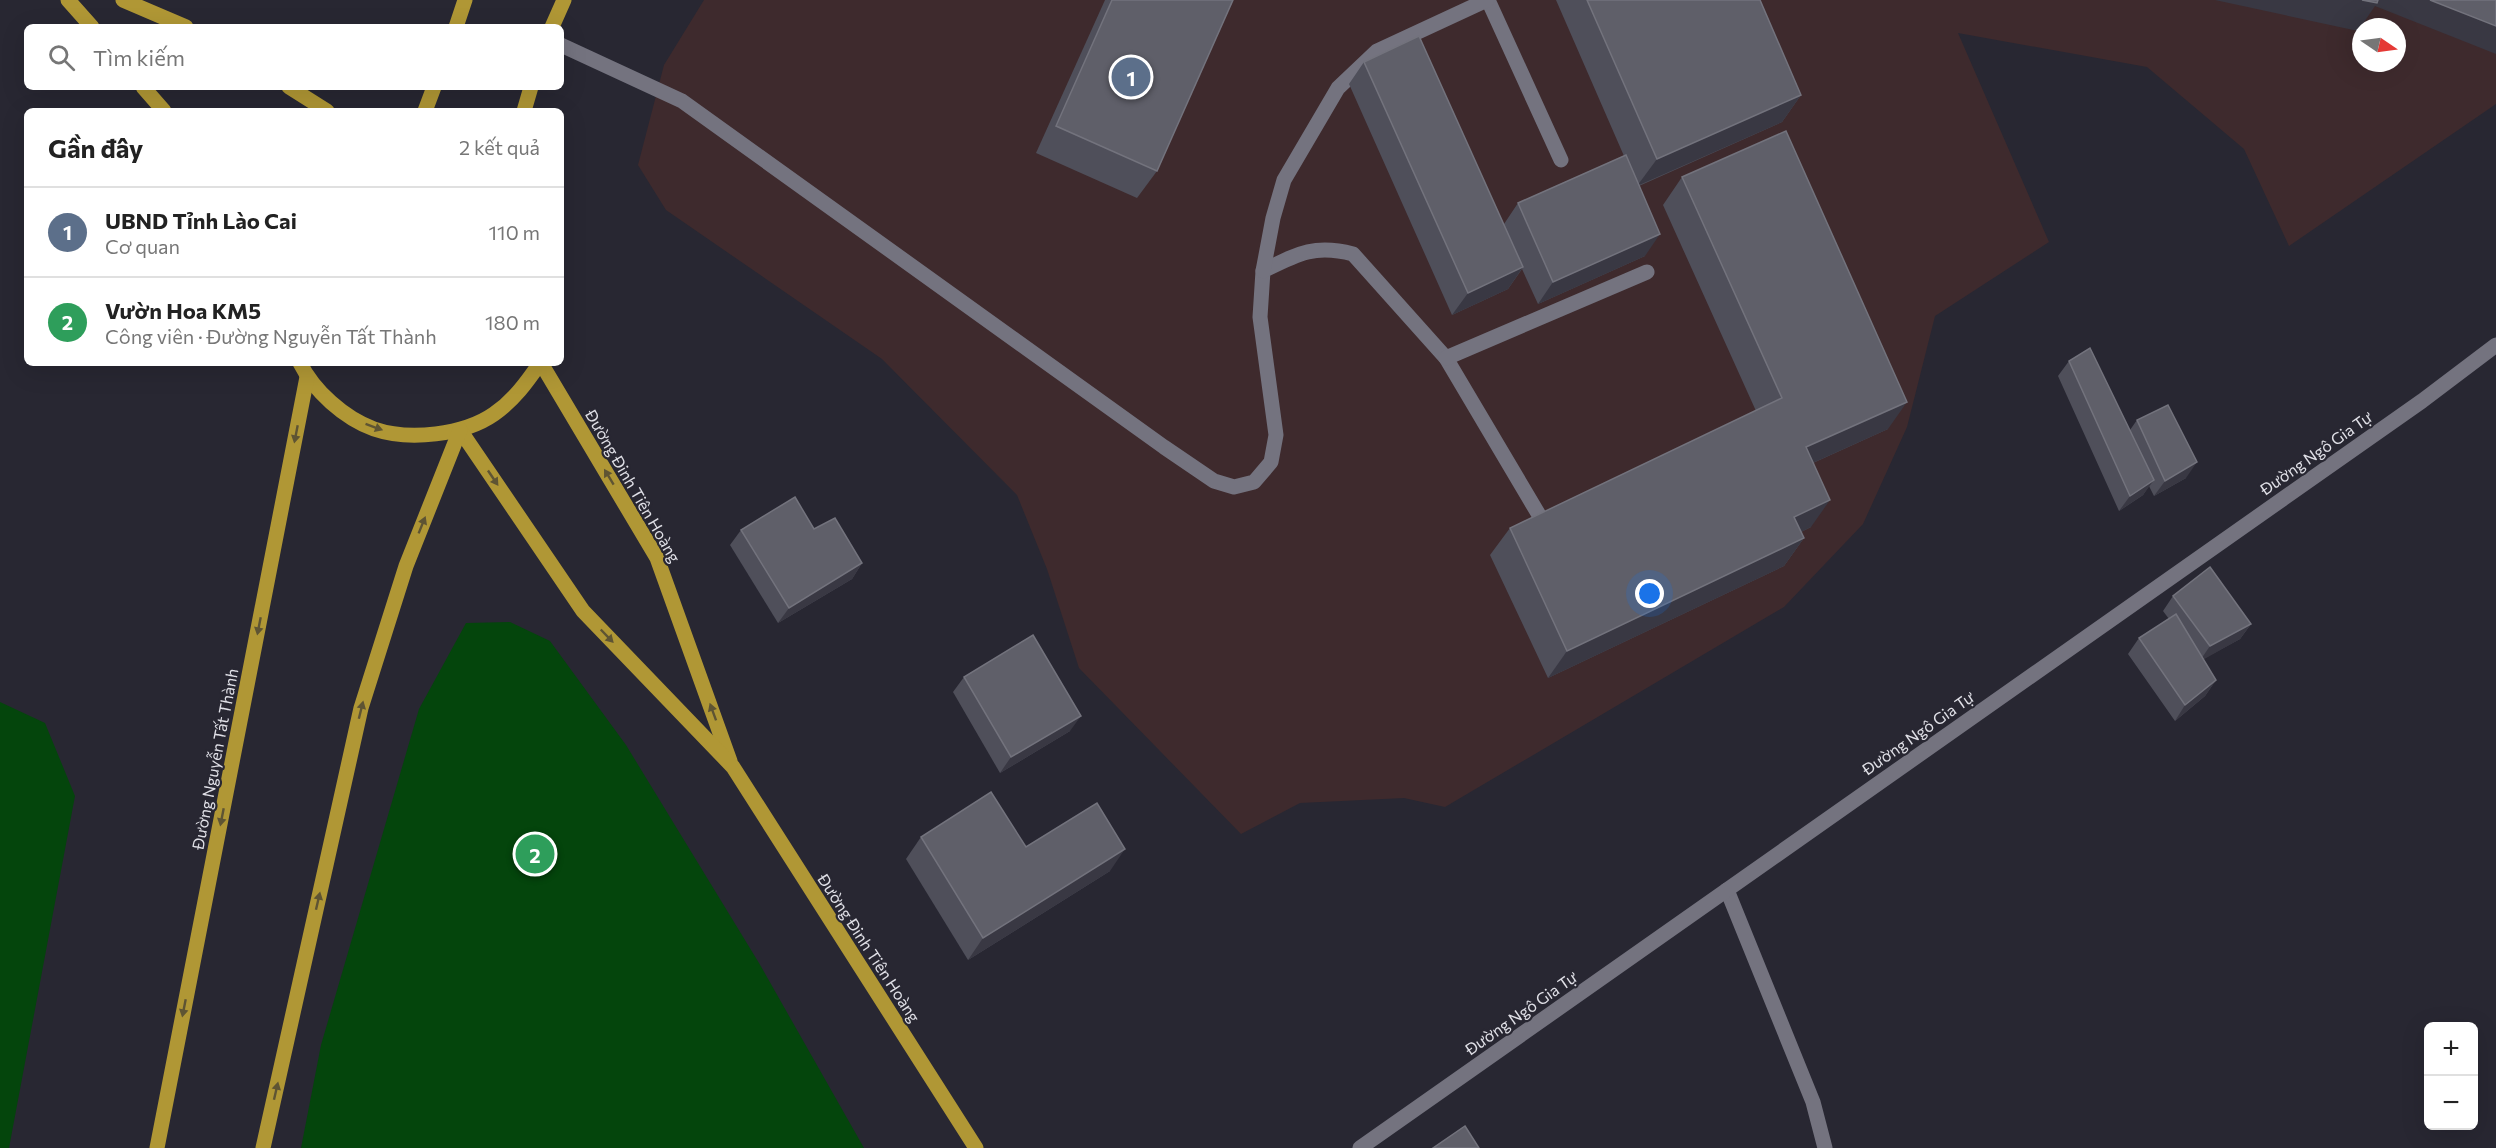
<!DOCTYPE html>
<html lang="vi">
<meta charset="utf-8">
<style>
body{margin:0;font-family:Commissioner,sans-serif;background:#f2f2f2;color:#222}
.controls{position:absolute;right:18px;bottom:18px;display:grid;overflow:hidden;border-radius:9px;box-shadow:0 6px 24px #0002}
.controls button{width:54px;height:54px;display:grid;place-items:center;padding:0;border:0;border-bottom:2px solid #e0e0e0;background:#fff;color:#222;font:30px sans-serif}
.compass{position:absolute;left:2352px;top:18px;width:54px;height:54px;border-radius:50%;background:#fff;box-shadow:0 6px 24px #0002;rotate:103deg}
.you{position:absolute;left:1650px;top:594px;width:21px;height:21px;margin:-15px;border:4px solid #fff;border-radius:50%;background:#1a73e8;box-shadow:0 0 0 9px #1a73e833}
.badge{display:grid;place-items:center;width:39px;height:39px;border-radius:50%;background:#7c5284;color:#fff;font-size:20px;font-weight:700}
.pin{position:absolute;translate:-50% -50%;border:3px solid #fff;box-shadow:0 2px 6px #0006}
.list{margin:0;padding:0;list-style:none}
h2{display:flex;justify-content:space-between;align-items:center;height:78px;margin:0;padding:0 24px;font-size:26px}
h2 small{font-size:20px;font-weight:400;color:#767676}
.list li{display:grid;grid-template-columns:39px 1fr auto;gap:18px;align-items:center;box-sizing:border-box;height:90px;padding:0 24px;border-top:2px solid #e0e0e0}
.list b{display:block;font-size:22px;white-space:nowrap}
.list p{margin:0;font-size:20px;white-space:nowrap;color:#767676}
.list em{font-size:20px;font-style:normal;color:#767676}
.icon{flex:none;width:33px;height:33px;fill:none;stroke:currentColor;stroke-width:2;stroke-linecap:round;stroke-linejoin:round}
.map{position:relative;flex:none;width:2496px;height:1148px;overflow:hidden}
.search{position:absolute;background:#fff;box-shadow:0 6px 24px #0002;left:24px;top:24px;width:540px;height:66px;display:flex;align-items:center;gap:15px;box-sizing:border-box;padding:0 21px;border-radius:9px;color:#767676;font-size:22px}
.panel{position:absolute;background:#fff;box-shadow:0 6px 24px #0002;left:24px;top:108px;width:540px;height:258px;border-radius:9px}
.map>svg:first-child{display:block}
.commercial{fill:#3e2a2d;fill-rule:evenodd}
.green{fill:#04450c}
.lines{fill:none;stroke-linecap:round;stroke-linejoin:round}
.minor{stroke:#74737f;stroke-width:15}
.major{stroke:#b09735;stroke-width:15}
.wall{fill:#4f4f5a}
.shaded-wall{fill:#393843}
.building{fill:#5f5f69;stroke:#73737d;stroke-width:1.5}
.oneway{fill:#5e5433}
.labels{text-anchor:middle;stroke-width:4.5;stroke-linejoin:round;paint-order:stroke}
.street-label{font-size:16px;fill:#e0e0e7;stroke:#282732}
</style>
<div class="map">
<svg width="2496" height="1148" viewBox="0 0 2496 1148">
<rect width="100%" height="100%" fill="#282732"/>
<path class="commercial" d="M704 0H2496V104L2289 246 2244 149 2147 67 1958 33 2049 242 1935 316 1907 427 1863 524 1784 607 1445 807 1404 798 1300 803 1241 834 1079 668 1047 569 1017 495 882 359 666 210 638 165 664 65ZM2361 27H2397V63H2361Z"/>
<g class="green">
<polygon points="510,622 550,641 626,745 759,963 864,1148 301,1148 321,1045 419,709 466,623"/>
<polygon points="0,702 45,723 75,796 9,1148 0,1148"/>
</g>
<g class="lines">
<g class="minor">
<polyline points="1488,0 1561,160"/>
<path d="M561 45 682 101 1164 447 1214 481 1234 487 1254 482 1271 462 1276 435 1260 317 1263 271C1297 254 1314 244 1353 254L1446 358 1539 515"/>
<polyline points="1263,271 1273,218 1284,180 1338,88 1377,51 1487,0"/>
<polyline points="1446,358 1647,272"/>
<polyline points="1727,890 1813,1102 1825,1148"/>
<polyline points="1360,1148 2422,401 2496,345"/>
</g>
<g class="major">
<polyline points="68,0 92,27"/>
<polyline points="123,0 186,27"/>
<polyline points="456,27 465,0"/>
<polyline points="552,27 564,0"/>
<polyline points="143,87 164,111"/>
<polyline points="289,87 327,111"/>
<polyline points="425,111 434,87"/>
<polyline points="524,111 531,87"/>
<path d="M300 363C314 391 344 418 374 429 409 441 464 435 494 414 514 400 527 382 540 363"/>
<polyline points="541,363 657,558 730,761"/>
<polyline points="460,430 583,611 733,767 976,1148"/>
<polyline points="157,1148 307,377"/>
<polyline points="263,1148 361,708 406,566 460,430"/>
</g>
</g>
<g class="wall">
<polygon points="1105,0 1233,0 1157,171 1137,198 1036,153"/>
<polygon points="1556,0 1760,0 1801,95 1782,122 1639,186 1645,256 1538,304 1522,269 1508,289 1452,315 1349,84 1364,62 1504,224 1518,203 1624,156"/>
<polygon points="1682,177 1888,429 1813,463 1811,527 1801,532 1804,538 1784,566 1548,678 1490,555 1510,528 1756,411 1663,205"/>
<polygon points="2069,361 2130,430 2137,420 2186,478 2154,496 2149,486 2143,495 2119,511 2058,376"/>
<polygon points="814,529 862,563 852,579 778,623 730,545 741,530"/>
<polygon points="2173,596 2251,624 2240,639 2203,659 2216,680 2205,696 2175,721 2128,654 2139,638 2169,619 2163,611"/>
<polygon points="964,677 1070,731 1000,773 953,692"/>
<polygon points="921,837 1026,847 1110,871 968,960 906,859"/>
</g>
<g class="shaded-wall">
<polygon points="2215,0 2430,0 2496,26 2496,54 2375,6 2358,31"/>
<polygon points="1801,95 1782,122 1637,186 1657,159"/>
<polygon points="1660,234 1645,256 1538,304 1553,282"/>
<polygon points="1523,267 1508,289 1452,315 1468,293"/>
<polygon points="1907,402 1888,429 1786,475 1806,447"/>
<polygon points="2197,462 2186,478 2154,496 2165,481"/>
<polygon points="2154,480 2143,495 2119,511 2130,496"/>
<polygon points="1830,500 1811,527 1775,545 1794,517"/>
<polygon points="1804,538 1784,566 1548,678 1567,651"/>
<polygon points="862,563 852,579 778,623 789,608"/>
<polygon points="2251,624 2240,639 2199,662 2210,646"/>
<polygon points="2216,680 2205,696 2175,721 2185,705"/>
<polygon points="1081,716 1070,731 1000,773 1011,757"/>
<polygon points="1125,849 1110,871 968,960 983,938"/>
</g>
<g class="building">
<polygon points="1112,0 1233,0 1157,171 1056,126"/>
<polygon points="1587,0 1760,0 1801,95 1657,159"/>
<polygon points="2362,0 2378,0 2377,3"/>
<polygon points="2430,0 2496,0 2496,26"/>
<polygon points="1419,36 1523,267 1468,293 1364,62"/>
<polygon points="1786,131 1907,402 1806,447 1830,500 1794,517 1804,538 1567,651 1510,528 1782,398 1682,177"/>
<polygon points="1626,155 1660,234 1553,282 1518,203"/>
<polygon points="2090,348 2154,480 2130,496 2069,361"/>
<polygon points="2168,405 2197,462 2165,481 2137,420"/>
<polygon points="795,497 814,529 835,518 862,563 789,608 741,530"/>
<polygon points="2210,567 2251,624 2210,646 2173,596"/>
<polygon points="2176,614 2216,680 2185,705 2139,638"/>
<polygon points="1033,635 1081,716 1011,757 964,677"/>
<polygon points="991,792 1026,847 1097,803 1125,849 983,938 921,837"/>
<polygon points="1465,1126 1479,1148 1433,1148"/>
</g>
<defs><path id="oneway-solid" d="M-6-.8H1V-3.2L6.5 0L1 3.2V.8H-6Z" transform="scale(1.5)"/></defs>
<g class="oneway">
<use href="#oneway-solid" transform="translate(374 427) rotate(20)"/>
<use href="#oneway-solid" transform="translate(296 434) rotate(101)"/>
<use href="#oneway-solid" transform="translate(609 477) rotate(-121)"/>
<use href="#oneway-solid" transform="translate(493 478) rotate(56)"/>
<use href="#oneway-solid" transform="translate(422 525) rotate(-68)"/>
<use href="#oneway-solid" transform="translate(259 626) rotate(101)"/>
<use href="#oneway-solid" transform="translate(607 636) rotate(46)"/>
<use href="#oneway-solid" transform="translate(361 710) rotate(-76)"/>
<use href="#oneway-solid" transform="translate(713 712) rotate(-110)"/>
<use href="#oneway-solid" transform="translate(222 817) rotate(101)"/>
<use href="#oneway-solid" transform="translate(318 901) rotate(-77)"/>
<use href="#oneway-solid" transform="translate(184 1008) rotate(101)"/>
<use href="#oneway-solid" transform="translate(276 1091) rotate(-77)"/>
</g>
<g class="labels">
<g class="street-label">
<text transform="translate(2316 453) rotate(-35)" y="6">Đường Ngô Gia Tự</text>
<text transform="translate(633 486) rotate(60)" y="6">Đường Đinh Tiên Hoàng</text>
<text transform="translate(1918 733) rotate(-35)" y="6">Đường Ngô Gia Tự</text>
<text transform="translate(215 759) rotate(-79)" y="6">Đường Nguyễn Tất Thành</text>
<text transform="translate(869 948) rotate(57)" y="6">Đường Đinh Tiên Hoàng</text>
<text transform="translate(1521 1013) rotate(-35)" y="6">Đường Ngô Gia Tự</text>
</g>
</g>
</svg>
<div class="controls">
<button>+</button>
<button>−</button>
</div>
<svg class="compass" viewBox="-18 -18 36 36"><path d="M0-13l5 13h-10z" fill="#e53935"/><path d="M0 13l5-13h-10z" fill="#767676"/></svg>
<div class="you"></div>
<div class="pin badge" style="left:1131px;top:77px;background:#5c6f8a">1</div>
<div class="pin badge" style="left:535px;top:854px;background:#2e9e5b">2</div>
<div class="search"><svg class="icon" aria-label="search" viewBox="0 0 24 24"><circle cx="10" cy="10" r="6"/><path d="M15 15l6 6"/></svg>Tìm kiếm</div>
<section class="panel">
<h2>Gần đây<small>2 kết quả</small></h2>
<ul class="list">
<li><span class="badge" style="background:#5c6f8a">1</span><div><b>UBND Tỉnh Lào Cai</b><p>Cơ quan</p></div><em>110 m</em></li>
<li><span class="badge" style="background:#2e9e5b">2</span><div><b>Vườn Hoa KM5</b><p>Công viên · Đường Nguyễn Tất Thành</p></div><em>180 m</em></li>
</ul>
</section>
</div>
